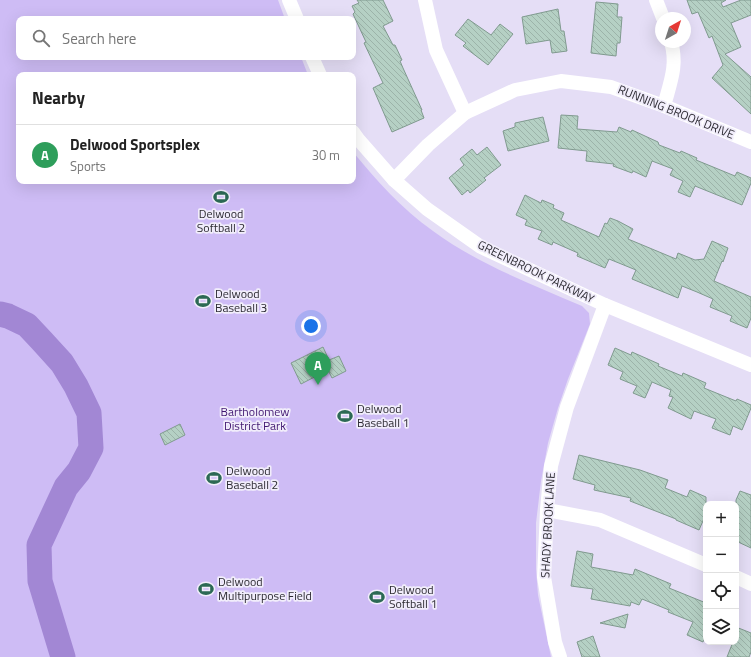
<!DOCTYPE html>
<meta charset="utf-8">
<style>
body{margin:0;font-family:"Titillium Web",sans-serif;background:#f6f6f6;color:#222}
.controls{position:absolute;right:12px;bottom:12px;display:grid;overflow:hidden;border-radius:8px;box-shadow:0 4px 16px #0002}
.controls button{width:36px;height:36px;display:grid;place-items:center;padding:0;border:0;border-bottom:1px solid #e0e0e0;background:#fff;color:#222;font:20px sans-serif}
.compass{position:absolute;left:655px;top:12px;width:36px;height:36px;border-radius:50%;background:#fff;box-shadow:0 4px 16px #0002;rotate:39deg}
.you{position:absolute;left:311px;top:326px;width:14px;height:14px;margin:-10px;border:3px solid #fff;border-radius:50%;background:#1a73e8;box-shadow:0 0 0 6px #1a73e833}
.badge{display:grid;place-items:center;width:26px;height:26px;border-radius:50%;background:#2c6954;color:#fff;font-size:13px;font-weight:700}
.pin{position:absolute;translate:-50% -33px;filter:drop-shadow(0 1px 2px #0008)}
.pin::after{content:'';position:absolute;top:21px;width:14px;height:12px;background:inherit;clip-path:polygon(0 0,100% 0,50% 100%)}
.list{margin:0;padding:0;list-style:none}
h2{display:flex;justify-content:space-between;align-items:center;height:52px;margin:0;padding:0 16px;font-size:17px}
h2 small{font-size:13px;font-weight:400;color:#767676}
.list li{display:grid;grid-template-columns:26px 1fr auto;gap:12px;align-items:center;box-sizing:border-box;height:60px;padding:0 16px;border-top:1px solid #e0e0e0}
.list b{display:block;font-size:15px;white-space:nowrap}
.list p{margin:0;font-size:13px;white-space:nowrap;color:#767676}
.list em{font-size:13px;font-style:normal;color:#767676}
.icon{flex:none;width:22px;height:22px;fill:none;stroke:currentColor;stroke-width:2;stroke-linecap:round;stroke-linejoin:round}
.map{position:relative;flex:none;width:751px;height:657px;overflow:hidden}
.search{position:absolute;background:#fff;box-shadow:0 4px 16px #0002;left:16px;top:16px;width:340px;height:44px;display:flex;align-items:center;gap:10px;box-sizing:border-box;padding:0 14px;border-radius:8px;color:#767676;font-size:15px}
.panel{position:absolute;background:#fff;box-shadow:0 4px 16px #0002;left:16px;top:72px;width:340px;height:112px;border-radius:8px}
.map>svg:first-child{display:block}
.park{fill:#cebcf5}
.lines{fill:none;stroke-linecap:round;stroke-linejoin:round}
.river{stroke:#a287d4;stroke-width:25}
.building{fill:url(#building-back-hatch);stroke:#809a8f}
.street{stroke:#fff;stroke-width:14}
.labels{text-anchor:middle;stroke-width:3.5;stroke-linejoin:round;paint-order:stroke}
.street-label{font-size:12px;fill:#2d2b33;stroke:#f1edfb}
.poi-label{font-size:12px;fill:#2d2b33;stroke:#f1edfb;text-anchor:start}
.park-label{font-size:12px;fill:#411771;stroke:#f1edfb}
</style>
<div class="map">
<svg width="751" height="657" viewBox="0 0 751 657">
<defs>
<pattern id="building-back-hatch" width="6" height="6" patternUnits="userSpaceOnUse"><rect width="6" height="6" fill="#b5d0c4"/><path d="M-1 5l2 2M0 0l6 6M5-1l2 2" fill="none" stroke="#9cb3a9"/></pattern>
</defs>
<rect width="100%" height="100%" fill="#e5def6"/>
<path class="park" d="M0 0H278L285 19H19V57H301L308 75H19V181H353V152C377 181 402 209 433 231 478 264 531 284 582 306L589 313 590 324 568 379 558 408 548 443 541 481 536 523V569L538 595 551 657H0Z"/>
<g class="lines">
<polyline class="river" points="0,314 8,316 27,325 42,341 62,363 76,386 89,413 91,448 79,471 66,487 39,545 40,581 63,657"/>
</g>
<g class="building">
<polygon points="357,0 383,0 393,21 383,26 393,45 395,45 402,60 400,61 403,68 422,110 421,110 424,118 392,132 373,88 383,83 364,43 366,42 353,14 355,12 352,6 359,3"/>
<polygon points="687,0 726,0 721,3 723,7 741,0 751,0 751,15 731,23 741,47 725,54 751,77 751,114 712,78 723,65 712,36 709,38 698,12 692,14"/>
<polygon points="596,2 618,4 617,17 622,17 620,43 617,43 616,56 591,53"/>
<polygon points="558,9 561,31 564,31 567,51 552,53 550,40 526,44 522,17"/>
<polygon points="468,19 491,35 500,24 513,34 488,65 463,46 466,43 455,35"/>
<polygon points="561,115 578,116 577,129 617,132 619,127 631,132 632,130 658,142 659,145 680,153 681,151 697,158 696,160 735,176 737,172 751,178 751,183 742,205 695,186 690,197 678,192 683,181 670,175 673,169 652,161 646,177 633,171 632,173 613,166 614,164 586,161 587,151 558,148"/>
<polygon points="543,117 549,141 508,151 503,131 515,127 515,123"/>
<polygon points="487,147 501,165 484,178 486,180 470,193 468,190 462,195 449,178 464,165 460,159 472,149 477,155"/>
<polygon points="525,195 541,203 542,200 554,205 553,208 564,213 561,220 599,237 605,223 607,224 610,218 618,221 633,229 628,239 676,259 678,253 695,260 704,259 712,241 728,248 723,262 722,261 714,281 751,297 751,318 747,328 730,321 732,316 710,307 713,299 697,292 682,286 678,298 632,279 636,270 609,259 605,268 577,256 578,253 553,242 552,245 538,239 542,231 525,225 527,220 516,215"/>
<polygon points="323,347 329,360 339,356 346,371 332,378 328,370 301,384 291,363"/>
<polygon points="615,348 631,355 632,352 659,364 658,366 682,376 683,373 706,383 704,388 736,401 737,399 751,405 751,408 742,430 733,426 730,435 712,428 716,419 694,411 691,419 668,408 673,397 669,396 671,390 652,382 645,398 633,393 637,386 620,379 623,372 608,365"/>
<polygon points="180,424 185,435 165,445 160,434"/>
<polygon points="579,455 640,470 668,480 665,488 687,497 690,490 706,497 706,514 699,530 676,520 676,519 630,501 631,498 594,490 595,485 573,479"/>
<polygon points="740,491 751,495 751,548 736,541 736,500"/>
<polygon points="577,551 593,554 591,567 633,575 635,569 671,584 669,588 706,603 706,633 703,642 687,635 693,622 668,612 669,610 642,599 639,605 631,602 630,606 591,599 593,589 571,586"/>
<polygon points="628,614 625,628 600,623"/>
<polygon points="736,627 751,633 751,652 749,657 727,657 733,642 736,642"/>
<polygon points="593,636 600,657 582,657 577,642"/>
</g>
<g class="lines">
<g class="street">
<polyline points="289,0 297,19"/>
<polyline points="425,0 436,50 465,113"/>
<polyline points="656,0 663,18"/>
<polyline points="312,57 320,75"/>
<path d="M664 106C670 83 678 65 671 42"/>
<polyline points="353,132 358,139 394,180 427,209 481,247 605,305 751,365"/>
<polyline points="394,180 428,145 465,113 515,90 561,81 611,87 664,106 751,142"/>
<polyline points="547,510 600,520 706,565"/>
<polyline points="736,577 751,584"/>
<polyline points="560,657 555,642 544,577 547,510 551,466 567,407 605,305"/>
</g>
</g>
<defs>
<g id="stadium-bare" transform="scale(1.2)"><path d="M0-5a6.5 5 0 1 0 0 10a6.5 5 0 1 0 0-10ZM-3.5-1.8h7v3.6h-7Z" fill="#2c6954" stroke="#f1edfb" stroke-width="2.5" paint-order="stroke"/></g>
</defs>
<g fill-rule="evenodd">
<use href="#stadium-bare" x="221" y="197"/>
<use href="#stadium-bare" x="203" y="301"/>
<use href="#stadium-bare" x="345" y="416"/>
<use href="#stadium-bare" x="214" y="478"/>
<use href="#stadium-bare" x="206" y="589"/>
<use href="#stadium-bare" x="377" y="597"/>
</g>
<g class="labels">
<g class="street-label">
<text transform="translate(676 112) rotate(22)" y="4">RUNNING BROOK DRIVE</text>
<text transform="translate(536 272) rotate(26)" y="4">GREENBROOK PARKWAY</text>
<text transform="translate(548 525) rotate(-87)" y="4">SHADY BROOK LANE</text>
</g>
<g class="poi-label">
<text x="221" y="218" text-anchor="middle">Delwood<tspan x="221" dy="14">Softball 2</tspan></text>
<text x="215" y="298">Delwood<tspan x="215" dy="14">Baseball 3</tspan></text>
<text x="357" y="413">Delwood<tspan x="357" dy="14">Baseball 1</tspan></text>
<text x="226" y="475">Delwood<tspan x="226" dy="14">Baseball 2</tspan></text>
<text x="218" y="586">Delwood<tspan x="218" dy="14">Multipurpose Field</tspan></text>
<text x="389" y="594">Delwood<tspan x="389" dy="14">Softball 1</tspan></text>
</g>
<g class="park-label">
<text x="255" y="416">Bartholomew<tspan x="255" dy="14">District Park</tspan></text>
</g>
</g>
</svg>
<div class="controls">
<button>+</button>
<button>−</button>
<button><svg class="icon" aria-label="locate" viewBox="0 0 24 24"><circle cx="12" cy="12" r="6"/><path d="M12 2v4M12 18v4M2 12h4M18 12h4"/></svg></button>
<button><svg class="icon" aria-label="layers" viewBox="0 0 24 24"><path d="M12 4l9 5-9 5-9-5zM3 14l9 5 9-5"/></svg></button>
</div>
<svg class="compass" viewBox="-18 -18 36 36"><path d="M0-13l5 13h-10z" fill="#e53935"/><path d="M0 13l5-13h-10z" fill="#767676"/></svg>
<div class="you"></div>
<div class="pin badge" style="left:318px;top:385px;background:#2e9e5b">A</div>
<div class="search"><svg class="icon" aria-label="search" viewBox="0 0 24 24"><circle cx="10" cy="10" r="6"/><path d="M15 15l6 6"/></svg>Search here</div>
<section class="panel">
<h2>Nearby<small></small></h2>
<ul class="list">
<li><span class="badge" style="background:#2e9e5b">A</span><div><b>Delwood Sportsplex</b><p>Sports</p></div><em>30 m</em></li>
</ul>
</section>
</div>
